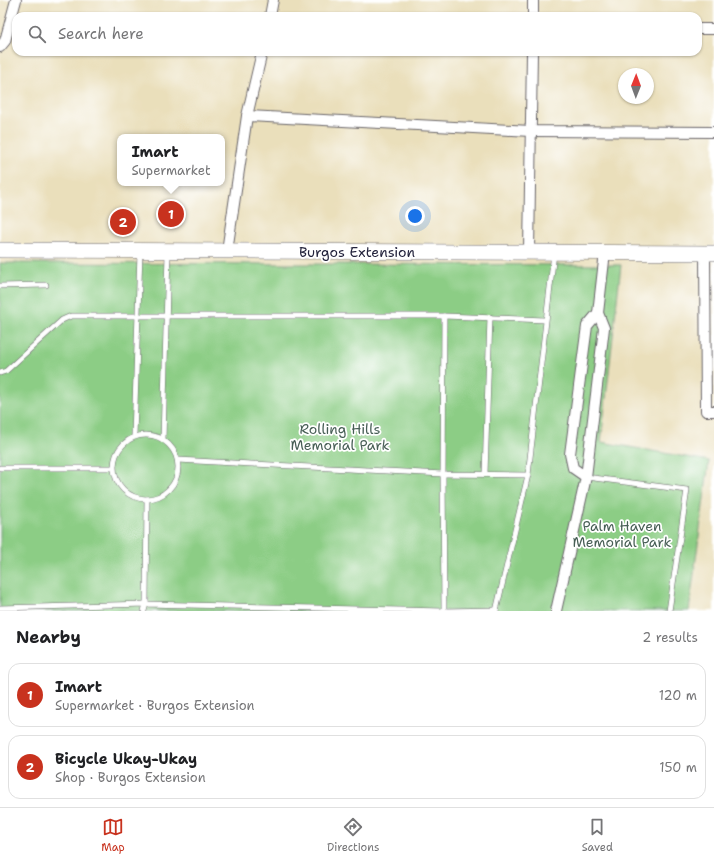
<!DOCTYPE html>
<meta charset="utf-8">
<style>
body{margin:0;font-family:"Shantell Sans",sans-serif;background:#f2f2f2;color:#202124}
.compass{position:absolute;left:618px;top:68px;width:36px;height:36px;border-radius:50%;background:#fff;box-shadow:0 1px 3px #0004;rotate:1deg}
.you{position:absolute;left:415px;top:216px;width:14px;height:14px;margin:-10px;border:3px solid #fff;border-radius:50%;background:#1a73e8;box-shadow:0 0 0 6px #1a73e833}
.badge{display:grid;place-items:center;width:26px;height:26px;border-radius:50%;background:#c8321e;color:#fff;font-size:13px;font-weight:700}
.pin{position:absolute;translate:-50% -50%;border:2px solid #fff;box-shadow:0 1px 4px #0006}
.popup{position:absolute;left:117px;top:134px;width:108px;height:52px;box-sizing:border-box;display:grid;place-content:center;border-radius:8px;background:#fff;filter:drop-shadow(0 1px 3px #0005);font-size:13px;white-space:nowrap;color:#757577}
.popup b{font-size:15px;color:#202124}
.popup::after{content:'';position:absolute;left:50%;top:100%;margin-left:-8px;border:8px solid transparent;border-top-color:#fff}
.list{margin:0;padding:0;list-style:none}
h2{display:flex;justify-content:space-between;align-items:center;height:52px;margin:0;padding:0 16px;font-size:17px}
h2 small{font-size:13px;font-weight:400;color:#757577}
.list li{display:grid;grid-template-columns:26px 1fr auto;gap:12px;align-items:center;box-sizing:border-box;height:64px;margin:0 8px 8px;padding:0 8px;border:1px solid #e0e0e0;border-radius:12px}
.list b{display:block;font-size:15px;white-space:nowrap}
.list p{margin:0;font-size:13px;white-space:nowrap;color:#757577}
.list em{font-size:13px;font-style:normal;color:#757577}
.icon{flex:none;width:22px;height:22px;fill:none;stroke:currentColor;stroke-width:2;stroke-linecap:round;stroke-linejoin:round}
.map{position:relative;flex:none;width:714px;height:611px;overflow:hidden}
.search{position:absolute;background:#fff;box-shadow:0 1px 3px #0004;left:12px;right:12px;top:12px;height:44px;display:flex;align-items:center;gap:10px;box-sizing:border-box;padding:0 14px;border-radius:12px;color:#757577;font-size:15px}
.sheet{height:196px;background:#fff}
nav{display:flex;justify-content:space-around;align-items:center;box-sizing:border-box;height:56px;border-top:1px solid #e0e0e0;background:#fff;font-size:11px;color:#757577}
nav a{display:grid;justify-items:center;gap:2px}
nav .on{color:#c8321e}
.map>svg:first-child{display:block}
.green{fill:#8ccd85;stroke:#577860}
.lines{fill:none;stroke-linecap:round;stroke-linejoin:round}
.lane-casing{stroke:#686468;stroke-width:6}
.street-casing{stroke:#686468;stroke-width:12}
.secondary-casing{stroke:#686468;stroke-width:16}
.lane{stroke:#fff;stroke-width:5}
.street{stroke:#fff;stroke-width:10}
.secondary{stroke:#fff;stroke-width:15}
.labels{text-anchor:middle;stroke-width:3.5;stroke-linejoin:round;paint-order:stroke}
.street-label{font-size:14px;fill:#22223b;stroke:#fff}
.park-label{font-size:14px;fill:#475e55;stroke:#fff}
</style>
<div class="map">
<svg width="714" height="611" viewBox="0 0 714 611">
<rect width="100%" height="100%" fill="#fff"/>
<filter id="ink" filterUnits="userSpaceOnUse"><feTurbulence type="fractalNoise" baseFrequency=".025" numOctaves="2"/><feDisplacementMap in="SourceGraphic" scale="8" xChannelSelector="R" yChannelSelector="G"/><feConvolveMatrix kernelMatrix="1 2 1 2 8 2 1 2 1" color-interpolation-filters="sRGB"/></filter>
<filter id="wash" filterUnits="userSpaceOnUse"><feTurbulence type="fractalNoise" baseFrequency=".012" numOctaves="4" result="noise"/><feDisplacementMap in="SourceGraphic" scale="16" xChannelSelector="R" yChannelSelector="G"/><feGaussianBlur stdDeviation="0.9" result="paint"/><feColorMatrix in="noise" values="0 0 0 0 0 0 0 0 0 0 0 0 0 0 0 0 0 1.4 0 .05"/><feComposite in="paint" operator="in"/></filter>
<g filter="url(#wash)">
<rect width="100%" height="100%" fill="#eadfbb"/>
<polygon class="green" points="0,263 621,265 601,442 709,461 689,611 0,611"/>
</g>
<g filter="url(#ink)">
<g class="lines">
<g class="lane-casing">
<g id="lane">
<polyline points="0,286 46,285"/>
<polyline points="444,316 443,474 444,611"/>
<polyline points="0,373 6,371 62,320 71,316 444,316 545,320"/>
<circle cx="146" cy="467" r="32"/>
<polyline points="134,436 140,252"/>
<polyline points="163,440 168,253"/>
<polyline points="178,460 443,474 528,475"/>
<polyline points="0,468 113,468"/>
<polyline points="485,474 490,317"/>
<polyline points="586,477 687,490 669,611"/>
<polyline points="0,608 146,604 444,611 496,610"/>
<polyline points="144,611 146,604 147,499"/>
<polyline points="496,611 528,475 554,253"/>
</g>
</g>
<g class="street-casing">
<g id="street">
<polyline points="270,16 273,0"/>
<polyline points="533,16 533,0"/>
<polyline points="698,29 714,29"/>
<polyline points="0,47 5,41 16,0"/>
<polyline points="247,116 531,131 714,132"/>
<polyline points="227,251 247,116 262,52"/>
<polyline points="529,252 532,52"/>
<polyline points="705,253 706,411 714,411"/>
<polyline points="586,477 573,468 570,454 587,326 598,313"/>
<polyline points="556,611 586,477 604,328 598,313 605,252"/>
</g>
</g>
<g class="secondary-casing">
<polyline id="secondary" points="0,250 714,253"/>
</g>
<use href="#lane" class="lane"/>
<use href="#street" class="street"/>
<use href="#secondary" class="secondary"/>
</g>
</g>
<g class="labels">
<g class="street-label">
<text x="357" y="257">Burgos Extension</text>
</g>
<g class="park-label">
<text x="340" y="434">Rolling Hills<tspan x="340" dy="16">Memorial Park</tspan></text>
<text x="622" y="531">Palm Haven<tspan x="622" dy="16">Memorial Park</tspan></text>
</g>
</g>
</svg>
<svg class="compass" viewBox="-18 -18 36 36"><path d="M0-13l5 13h-10z" fill="#e53935"/><path d="M0 13l5-13h-10z" fill="#757577"/></svg>
<div class="you"></div>
<div class="pin badge" style="left:171px;top:214px">1</div>
<div class="popup"><b>Imart</b>Supermarket</div>
<div class="pin badge" style="left:123px;top:222px">2</div>
<div class="search"><svg class="icon" aria-label="search" viewBox="0 0 24 24"><circle cx="10" cy="10" r="6"/><path d="M15 15l6 6"/></svg>Search here</div>
</div>
<section class="sheet">
<h2>Nearby<small>2 results</small></h2>
<ul class="list">
<li><span class="badge">1</span><div><b>Imart</b><p>Supermarket · Burgos Extension</p></div><em>120 m</em></li>
<li><span class="badge">2</span><div><b>Bicycle Ukay-Ukay</b><p>Shop · Burgos Extension</p></div><em>150 m</em></li>
</ul>
</section>
<nav>
<a class="on"><svg class="icon" aria-label="map" viewBox="0 0 24 24"><path d="M3 6l6-2 6 2 6-2v14l-6 2-6-2-6 2zM9 4v14M15 6v14"/></svg>Map</a>
<a><svg class="icon" aria-label="directions" viewBox="0 0 24 24"><path d="M12 3l9 9-9 9-9-9zM9 14v-3h6M13 9l2 2-2 2"/></svg>Directions</a>
<a><svg class="icon" aria-label="saved" viewBox="0 0 24 24"><path d="M7 4h10v16l-5-4-5 4z"/></svg>Saved</a>
</nav>
